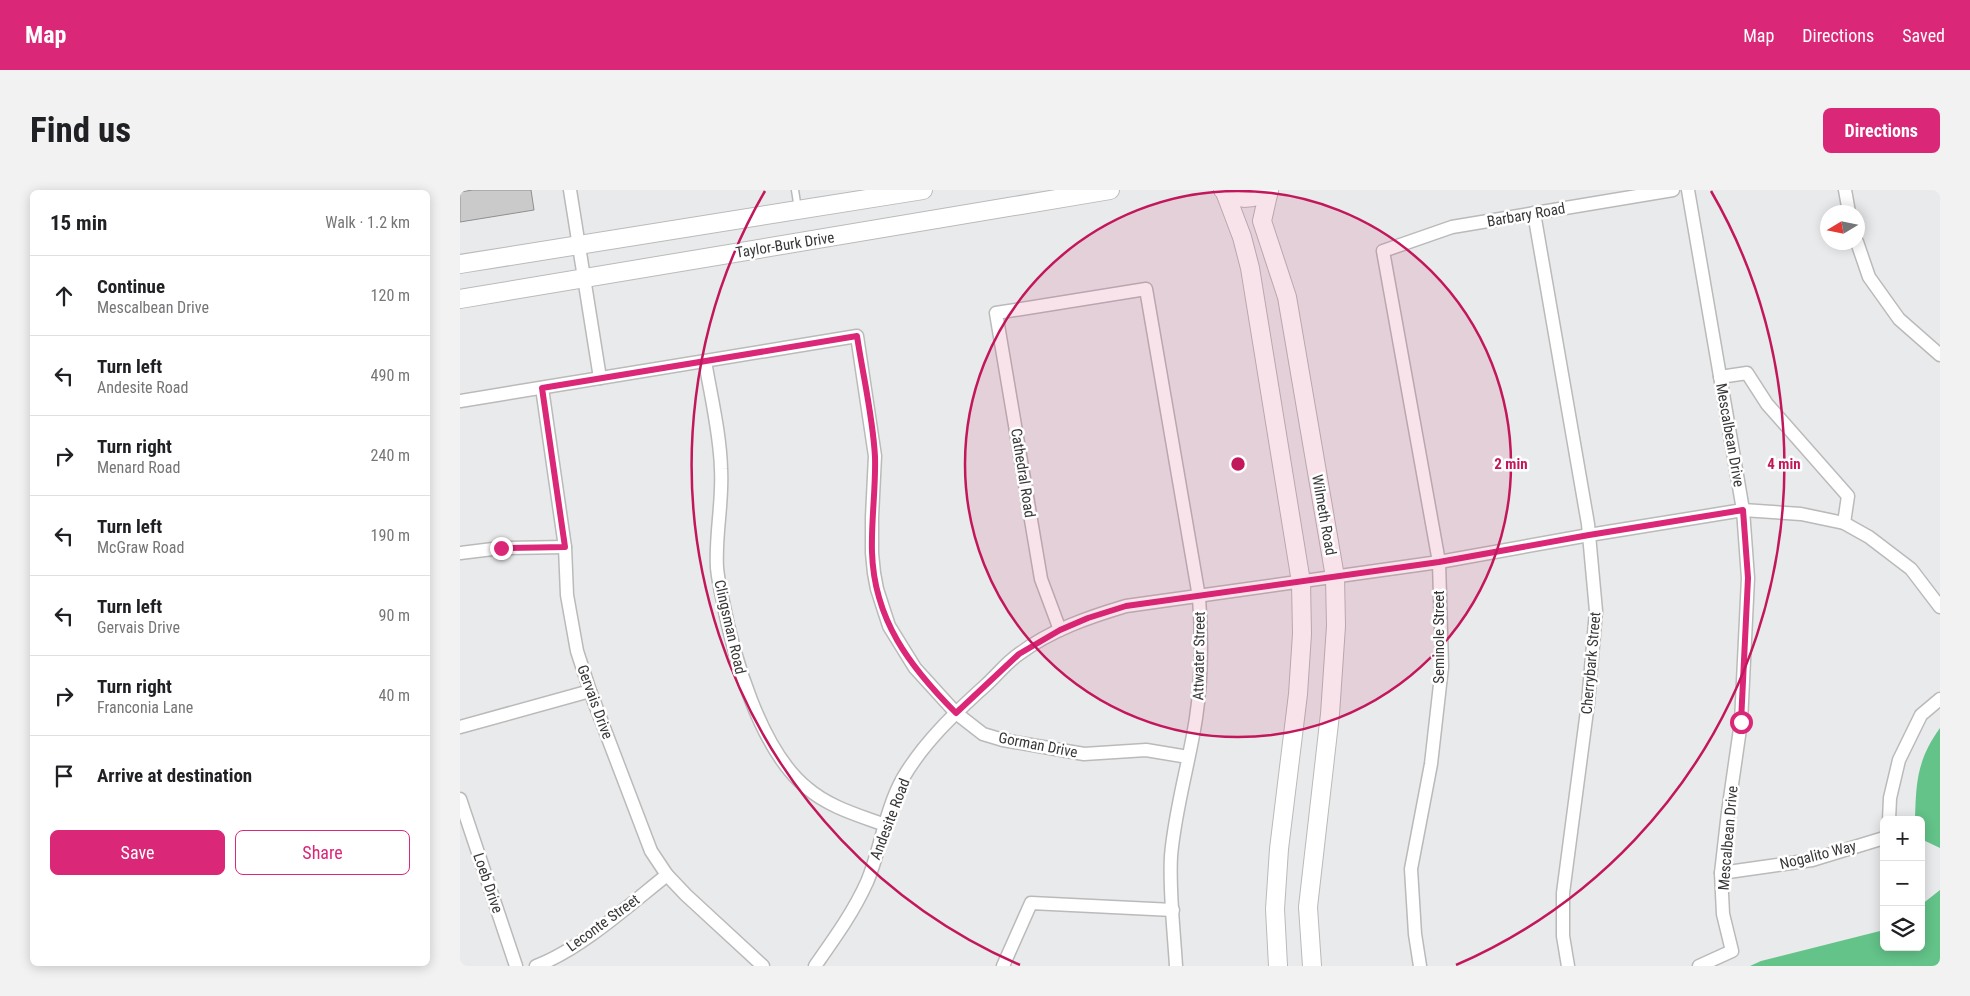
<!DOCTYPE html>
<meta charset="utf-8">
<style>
body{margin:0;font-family:"Roboto Condensed",sans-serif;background:#f2f2f2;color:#202124}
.controls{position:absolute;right:15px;bottom:15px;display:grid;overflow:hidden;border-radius:8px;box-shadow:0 2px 12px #0003}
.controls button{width:45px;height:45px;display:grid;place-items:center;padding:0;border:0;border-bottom:1px solid #e0e0e0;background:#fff;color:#202124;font:25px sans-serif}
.compass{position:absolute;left:1360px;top:15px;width:45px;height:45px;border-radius:50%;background:#fff;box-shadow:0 2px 12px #0003;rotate:260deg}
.stop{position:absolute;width:15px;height:15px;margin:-11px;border:4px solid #db2777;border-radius:50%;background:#fff}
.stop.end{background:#db2777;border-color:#fff;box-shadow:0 1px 5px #0008}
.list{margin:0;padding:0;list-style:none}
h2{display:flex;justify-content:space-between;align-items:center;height:65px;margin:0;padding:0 20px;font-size:21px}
h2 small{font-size:16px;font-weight:400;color:#757577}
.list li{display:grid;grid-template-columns:32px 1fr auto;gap:15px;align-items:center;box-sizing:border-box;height:80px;padding:0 20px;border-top:1px solid #e0e0e0}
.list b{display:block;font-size:19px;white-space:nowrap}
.list p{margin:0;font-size:16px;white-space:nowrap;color:#757577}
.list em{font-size:16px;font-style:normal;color:#757577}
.actions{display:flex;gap:10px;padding:15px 20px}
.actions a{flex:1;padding:11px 0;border:1px solid #db2777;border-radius:8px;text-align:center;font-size:18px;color:#db2777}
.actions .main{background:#db2777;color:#fff}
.icon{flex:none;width:28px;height:28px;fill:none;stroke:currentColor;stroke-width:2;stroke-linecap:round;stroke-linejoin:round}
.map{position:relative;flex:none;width:1480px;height:776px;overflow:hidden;border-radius:8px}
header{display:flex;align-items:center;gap:30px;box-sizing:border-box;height:70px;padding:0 25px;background:#db2777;color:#fff}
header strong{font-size:24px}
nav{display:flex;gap:28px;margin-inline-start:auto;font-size:18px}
.intro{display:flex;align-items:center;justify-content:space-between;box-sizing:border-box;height:120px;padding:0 30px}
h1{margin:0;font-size:35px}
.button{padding:12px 22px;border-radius:8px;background:#db2777;color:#fff;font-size:18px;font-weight:700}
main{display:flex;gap:30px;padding:0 30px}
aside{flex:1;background:#fff;border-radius:8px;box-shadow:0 2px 12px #0003}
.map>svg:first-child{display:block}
.forest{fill:#63c389}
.building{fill:#cacacb;stroke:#8f8f90}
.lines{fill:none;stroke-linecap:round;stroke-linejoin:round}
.lane-casing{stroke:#bababb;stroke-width:9}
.street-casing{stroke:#bababb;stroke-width:15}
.secondary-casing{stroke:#bababb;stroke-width:20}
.lane{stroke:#fff;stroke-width:6}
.street{stroke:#fff;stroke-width:12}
.secondary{stroke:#fff;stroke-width:18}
.route{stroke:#db2777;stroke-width:6}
.ring{fill:none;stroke:#c2185b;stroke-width:2.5}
.labels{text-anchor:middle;stroke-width:5;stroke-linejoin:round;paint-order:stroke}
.street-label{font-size:15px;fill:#373737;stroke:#fff}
.centre{fill:#c2185b;stroke:#fff;stroke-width:2.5}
.ring-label{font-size:15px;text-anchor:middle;font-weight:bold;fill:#c2185b;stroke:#fff;stroke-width:5;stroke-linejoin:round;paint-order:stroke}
</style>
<header>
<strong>Map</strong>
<nav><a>Map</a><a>Directions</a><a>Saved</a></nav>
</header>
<div class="intro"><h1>Find us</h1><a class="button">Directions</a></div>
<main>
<aside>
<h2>15 min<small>Walk · 1.2 km</small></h2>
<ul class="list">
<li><svg class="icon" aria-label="ahead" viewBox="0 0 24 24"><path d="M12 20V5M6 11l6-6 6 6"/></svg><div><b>Continue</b><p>Mescalbean Drive</p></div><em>120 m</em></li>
<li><svg class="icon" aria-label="left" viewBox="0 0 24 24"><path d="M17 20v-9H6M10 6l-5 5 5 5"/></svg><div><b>Turn left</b><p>Andesite Road</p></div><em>490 m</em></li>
<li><svg class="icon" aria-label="right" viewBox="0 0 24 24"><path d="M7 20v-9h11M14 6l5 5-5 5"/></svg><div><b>Turn right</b><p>Menard Road</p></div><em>240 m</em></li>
<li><svg class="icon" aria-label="left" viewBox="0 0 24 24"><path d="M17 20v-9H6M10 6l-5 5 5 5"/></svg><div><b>Turn left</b><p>McGraw Road</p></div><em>190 m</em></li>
<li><svg class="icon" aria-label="left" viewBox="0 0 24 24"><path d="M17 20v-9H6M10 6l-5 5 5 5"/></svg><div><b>Turn left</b><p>Gervais Drive</p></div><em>90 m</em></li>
<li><svg class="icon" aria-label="right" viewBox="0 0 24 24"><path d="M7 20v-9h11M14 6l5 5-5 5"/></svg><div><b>Turn right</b><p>Franconia Lane</p></div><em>40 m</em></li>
<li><svg class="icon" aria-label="arrive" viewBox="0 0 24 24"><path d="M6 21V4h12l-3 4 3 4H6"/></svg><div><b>Arrive at destination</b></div></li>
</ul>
<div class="actions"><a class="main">Save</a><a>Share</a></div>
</aside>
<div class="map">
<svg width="1480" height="776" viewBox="0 0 1480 776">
<rect width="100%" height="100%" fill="#e9eaeb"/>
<g class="forest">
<path d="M1480 538V658L1461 649V630H1455C1456 592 1457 570 1480 538Z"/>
<polygon points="1480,700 1480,776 1290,776 1301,771 1424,740 1424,757 1461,757 1461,715"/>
</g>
<polygon class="building" points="13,0 71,0 74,20 0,32 0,2"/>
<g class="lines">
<g class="lane-casing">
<polyline id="lane" points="335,0 338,19"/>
</g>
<g class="street-casing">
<g id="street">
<polyline points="110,0 140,188"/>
<polyline points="1228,0 1283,320 1288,388 1281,532 1268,622 1261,683 1263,724 1272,761 1239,776"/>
<polyline points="1385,0 1389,22"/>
<polyline points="1074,23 1128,334 1136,421 1128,513 1103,703 1103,746 1108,776"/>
<polyline points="1397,52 1409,87 1439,129 1480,165"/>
<path d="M245 171C251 207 260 243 261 279 263 312 255 345 257 378 258 388 260 398 262 407 273 465 300 560 347 598 369 617 398 625 425 635"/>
<polyline points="1260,187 1287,183 1307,214 1388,306 1384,333"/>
<polyline points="82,198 105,357 107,405 117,461 130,501 191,661 207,685 226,705 303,776"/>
<polyline points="0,211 397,146 415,266 412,327 412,363 414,383 417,399 429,436 455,478 496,523 523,544 543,550 624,564 686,560 728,567"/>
<polyline points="0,363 41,358 105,357"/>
<path d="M600 440 581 389 536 123 686 99 739 407C742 447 742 488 736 528 729 574 715 619 711 666 709 700 714 742 716 776"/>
<polyline points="0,537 130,501"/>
<polyline points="0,609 56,776"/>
<polyline points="1429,630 1430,608 1439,570 1461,525 1480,509"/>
<polyline points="1261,683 1352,670 1424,648"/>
<path d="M76 776C121 759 169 715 207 685"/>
<path d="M355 776C374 749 393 723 407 692 421 659 425 620 443 588 464 552 495 523 526 495 537 485 547 472 559 464 591 440 629 427 666 416L979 372 1129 345 1283 320 1341 324 1384 333 1409 347 1451 379 1480 417"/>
<polyline points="543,776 571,713 713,720"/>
<polyline points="960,776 955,744 951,679 971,574 982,477 979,372 923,61 992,37 1213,0"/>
</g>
</g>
<g class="secondary-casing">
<g id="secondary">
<path d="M763 0C778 11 794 10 809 0"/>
<polyline points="809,0 802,31 827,107 875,387 876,436 870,524 848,717 852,776"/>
<polyline points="765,2 782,47 790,78 841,392 842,444 838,504 819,659 815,719 818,776"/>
<polyline points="0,74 463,0"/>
<polyline points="0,109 650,0"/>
</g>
</g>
<use href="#lane" class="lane"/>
<use href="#street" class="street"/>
<use href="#secondary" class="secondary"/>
</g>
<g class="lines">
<path class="route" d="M41 358 105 357 82 198 397 146C403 186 413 227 415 267 416 298 411 330 412 362 414 430 450 477 496 523L559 464 600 440 628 428 666 416 979 372 1129 345 1283 320 1288 388 1281 532"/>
</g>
<circle cx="778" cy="274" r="273" fill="#c2185b" fill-opacity=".12"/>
<g class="ring">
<circle cx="778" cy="274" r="273"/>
<path d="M560 775A546 546 0 0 1 305 1M1251 1A546 546 0 0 1 996 775"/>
</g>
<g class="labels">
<g class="street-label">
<text transform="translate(1066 25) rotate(-10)" y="5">Barbary Road</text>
<text transform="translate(325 55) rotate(-9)" y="5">Taylor-Burk Drive</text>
<text transform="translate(1270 245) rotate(80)" y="5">Mescalbean Drive</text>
<text transform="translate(563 283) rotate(81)" y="5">Cathedral Road</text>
<text transform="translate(864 325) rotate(80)" y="5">Wilmeth Road</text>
<text transform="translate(270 437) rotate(77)" y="5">Clingsman Road</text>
<text transform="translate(979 447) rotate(-90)" y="5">Seminole Street</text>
<text transform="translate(739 466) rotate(-89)" y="5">Attwater Street</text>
<text transform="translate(1131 473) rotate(-85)" y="5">Cherrybark Street</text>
<text transform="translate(135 512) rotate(70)" y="5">Gervais Drive</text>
<text transform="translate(578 555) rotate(11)" y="5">Gorman Drive</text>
<text transform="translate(430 629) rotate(-69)" y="5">Andesite Road</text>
<text transform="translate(1268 648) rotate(-85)" y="5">Mescalbean Drive</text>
<text transform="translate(1358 665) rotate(-14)" y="5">Nogalito Way</text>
<text transform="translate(28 693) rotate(71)" y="5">Loeb Drive</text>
<text transform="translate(143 733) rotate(-36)" y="5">Leconte Street</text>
</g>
</g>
<circle cx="778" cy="274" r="8" class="centre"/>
<g class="ring-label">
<text x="1051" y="279">2 min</text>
<text x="1324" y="279">4 min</text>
</g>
</svg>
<div class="controls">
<button>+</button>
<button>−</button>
<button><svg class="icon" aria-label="layers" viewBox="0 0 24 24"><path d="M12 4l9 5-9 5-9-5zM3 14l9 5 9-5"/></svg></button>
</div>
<svg class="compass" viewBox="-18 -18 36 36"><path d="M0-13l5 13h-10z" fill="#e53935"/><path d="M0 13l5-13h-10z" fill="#757577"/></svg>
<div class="stop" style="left:1281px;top:532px"></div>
<div class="stop end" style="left:41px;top:358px"></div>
</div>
</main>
